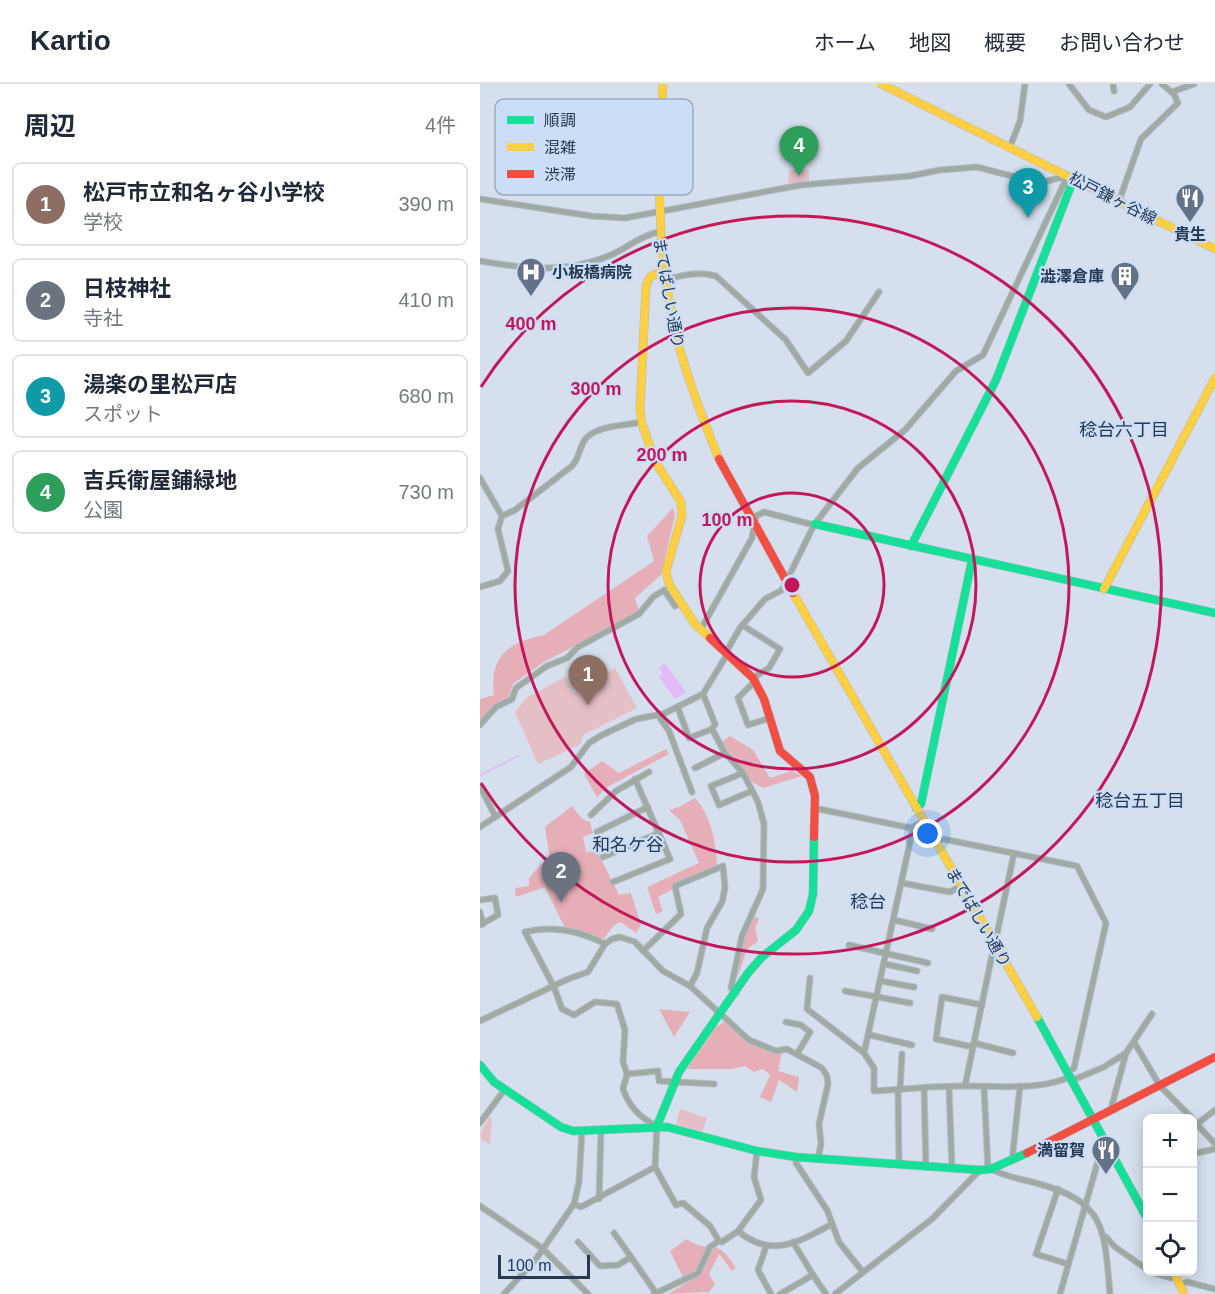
<!DOCTYPE html>
<html lang="ja">
<meta charset="utf-8">
<style>
body{margin:0;font-family:Arial,"Noto Sans JP",sans-serif;background:#f6f6f7;color:#1f2937}
.controls{position:absolute;right:18px;bottom:18px;display:grid;overflow:hidden;border-radius:9px;box-shadow:0 3px 15px #0003}
.controls button{width:54px;height:54px;display:grid;place-items:center;padding:0;border:0;border-bottom:2px solid #e0e1e3;background:#fff;color:#1f2937;font:30px sans-serif}
.scale{position:absolute;left:18px;bottom:15px;width:92px;box-sizing:border-box;padding-left:6px;border:3px solid #273851;border-top:0;font-size:16px;line-height:21px;white-space:nowrap;color:#273851;-webkit-text-stroke:4px #ccdef7;paint-order:stroke}
.you{position:absolute;left:448px;top:750px;width:21px;height:21px;margin:-15px;border:4px solid #fff;border-radius:50%;background:#1a73e8;box-shadow:0 0 0 9px #1a73e833}
.badge{display:grid;place-items:center;width:39px;height:39px;border-radius:50%;background:#647288;color:#fff;font-size:20px;font-weight:700}
.pin{position:absolute;translate:-50% -50px;filter:drop-shadow(0 2px 3px #0008)}
.pin::after{content:'';position:absolute;top:32px;width:21px;height:18px;background:inherit;clip-path:polygon(0 0,100% 0,50% 100%)}
.list{margin:0;padding:0;list-style:none}
h2{display:flex;justify-content:space-between;align-items:center;height:78px;margin:0;padding:0 24px;font-size:26px}
h2 small{font-size:20px;font-weight:400;color:#747a83}
.list li{display:grid;grid-template-columns:39px 1fr auto;gap:18px;align-items:center;box-sizing:border-box;height:84px;margin:0 12px 12px;padding:0 12px;border:2px solid #e0e1e3;border-radius:9px}
.list b{display:block;font-size:22px;white-space:nowrap}
.list p{margin:0;font-size:20px;white-space:nowrap;color:#747a83}
.list em{font-size:20px;font-style:normal;color:#747a83}
.icon{flex:none;width:33px;height:33px;fill:none;stroke:currentColor;stroke-width:2;stroke-linecap:round;stroke-linejoin:round}
.map{position:relative;flex:none;width:735px;height:1210px;overflow:hidden}
header{display:flex;align-items:center;gap:36px;box-sizing:border-box;height:84px;padding:0 30px;background:#fff;border-bottom:2px solid #e0e1e3}
header strong{font-size:28px}
nav{display:flex;gap:33px;margin-inline-start:auto;font-size:21px}
main{display:flex}
aside{flex:1;background:#fff}
.map>svg:first-child{display:block}
.green{fill:#e4bfc6}
.forest{fill:#e6afb8}
.water{fill:#e3b9f8}
.lines{fill:none;stroke-linecap:round;stroke-linejoin:round}
.stream{stroke:#e3b9f8;stroke-width:1.5}
.street-casing{stroke:#b1bbc9;stroke-width:7}
.fast-casing{stroke:#b1bbc9;stroke-width:9}
.slow-casing{stroke:#b1bbc9;stroke-width:9}
.jam-casing{stroke:#b1bbc9;stroke-width:9}
.street{stroke:#9faaa3;stroke-width:5}
.fast{stroke:#16e098;stroke-width:8}
.slow{stroke:#ffcf43;stroke-width:8}
.jam{stroke:#f24e42;stroke-width:8}
.jam-bridge-casing{stroke:#b1bbc9;stroke-width:9;stroke-linecap:butt}
.jam-bridge{stroke:#f24e42;stroke-width:8}
.ring{fill:none;stroke:#c2185b;stroke-width:3}
.labels{text-anchor:middle;stroke-width:4.5;stroke-linejoin:round;paint-order:stroke}
.street-label{font-size:16px;fill:#273851;stroke:#ccdef7}
.poi-label{font-size:16px;font-weight:bold;fill:#273851;stroke:#ccdef7;text-anchor:end}
.neighbourhood-label{font-size:18px;fill:#273851;stroke:#ccdef7}
.key{fill:#ccdef7;stroke:#9aacc5;stroke-width:1.5}
.key-label{font-size:16px;fill:#273851}
.centre{fill:#c2185b;stroke:#ccdef7;stroke-width:3}
.ring-label{font-size:18px;text-anchor:middle;font-weight:bold;fill:#c2185b;stroke:#ccdef7;stroke-width:4.5;stroke-linejoin:round;paint-order:stroke}
</style>
<header>
<strong>Kartio</strong>
<nav><a>ホーム</a><a>地図</a><a>概要</a><a>お問い合わせ</a></nav>
</header>
<main>
<aside>
<h2>周辺<small>4件</small></h2>
<ul class="list">
<li><span class="badge" style="background:#8d6e63">1</span><div><b>松戸市立和名ヶ谷小学校</b><p>学校</p></div><em>390 m</em></li>
<li><span class="badge" style="background:#6b7280">2</span><div><b>日枝神社</b><p>寺社</p></div><em>410 m</em></li>
<li><span class="badge" style="background:#0f9aa8">3</span><div><b>湯楽の里松戸店</b><p>スポット</p></div><em>680 m</em></li>
<li><span class="badge" style="background:#2e9e5b">4</span><div><b>吉兵衛屋鋪緑地</b><p>公園</p></div><em>730 m</em></li>
</ul>
</aside>
<div class="map">
<svg width="735" height="1210" viewBox="0 0 735 1210">
<rect width="100%" height="100%" fill="#d6dfed"/>
<g class="green">
<polygon points="309,86 329,86 329,97 308,101"/>
<polygon points="135,584 157,624 103,651 101,660 58,680 35,628 46,614 85,593 94,609"/>
<polygon points="200,1025 227,1034 222,1048 196,1040"/>
<polygon points="9,1033 12,1035 10,1060 2,1057 0,1050"/>
</g>
<g class="forest">
<path d="M193 424 195 431 181 491 155 514 159 528 64 578 33 600 27 617 14 622 0 644V615L14 611C9 572 29 558 64 551L174 477 167 452Z"/>
<polygon points="250,652 273,666 290,694 312,687 322,692 283,704 272,698 242,658"/>
<polygon points="186,665 189,670 129,702 117,713 104,690 122,677 139,689"/>
<path d="M215 714C231 731 236 759 237 782L178 813 183 827 176 830 167 803 219 779 200 736 189 726 199 723Z"/>
<polygon points="92,722 102,735 110,738 113,749 103,753 106,768 117,767 139,811 151,809 161,841 156,849 141,838 134,841 124,855 85,844 65,803 36,813 35,804 49,802 49,794 61,780 70,775 65,743"/>
<polygon points="274,832 279,835 275,844 278,857 267,865 257,895 264,852"/>
<polygon points="179,925 210,928 194,953"/>
<path d="M244 938C260 951 280 971 302 968L298 987 319 993 317 1008 299 996 291 1018 280 1013 290 991 283 985 274 988 265 982 252 985H207L236 943Z"/>
<path d="M207 1155C229 1172 235 1149 256 1184L252 1187 239 1170 229 1190 235 1200 229 1208 188 1210 206 1199 190 1167Z"/>
</g>
<polygon class="water" points="185,579 206,608 195,615 179,593 183,590 179,584"/>
<g class="lines">
<polyline class="stream" points="0,691 38,672"/>
<g class="street-casing">
<g id="street">
<polyline points="589,0 609,26 626,33 650,23 670,0"/>
<polyline points="633,0 634,7"/>
<polyline points="692,8 714,0"/>
<polyline points="530,63 540,37 545,0"/>
<polyline points="0,115 111,132 145,134 321,101 430,92 460,86 497,83 559,99 587,92"/>
<polyline points="639,117 661,55 698,19 694,10 682,0"/>
<path d="M0 177C45 185 89 190 133 170 148 163 162 151 179 148"/>
<path d="M184 196C203 191 217 187 236 192L306 256 328 289 366 257 399 208"/>
<path d="M0 394 22 432 35 426 92 382C99 374 99 366 104 357 114 341 145 342 161 338"/>
<polyline points="0,503 20,497 28,487 18,445 22,432"/>
<polyline points="262,541 300,565 289,584 273,594"/>
<polyline points="221,545 272,454 276,432 284,428 334,441 378,384 425,346 476,287 503,271 588,91"/>
<polyline points="246,568 260,544 285,515 302,506 334,441"/>
<polyline points="275,597 258,614 268,641 290,634"/>
<polyline points="223,610 235,640 232,645 245,669 263,689 278,718 284,740 283,805 262,852 251,904 256,909"/>
<polyline points="198,624 209,654 232,645"/>
<polyline points="178,631 189,647 212,708"/>
<polyline points="0,641 16,623 32,615 36,604 67,582 87,574 98,563 159,530 173,513 184,506 195,522 200,519"/>
<polyline points="215,684 245,669"/>
<polyline points="263,689 231,702 239,721 272,707"/>
<polyline points="0,702 15,732"/>
<polyline points="334,724 431,744"/>
<polyline points="111,731 136,707 169,688"/>
<path d="M443 737 431 744 432 749 384 969 394 984V1007C424 1005 455 1002 486 1002 516 1002 563 1007 591 992"/>
<polyline points="0,743 91,683 109,659 122,651 156,635 183,630 223,610 248,569"/>
<polyline points="117,748 168,723"/>
<polyline points="456,759 463,755 597,782 626,839 594,984 588,988"/>
<polyline points="123,773 179,749"/>
<polyline points="133,798 190,775 155,695"/>
<polyline points="422,799 470,808 481,802"/>
<polyline points="0,816 15,814 18,831 0,841"/>
<polyline points="0,828 3,840"/>
<polyline points="414,836 452,845"/>
<polyline points="511,854 517,850 534,769"/>
<path d="M125 860C100 847 73 841 45 848L74 903 82 925 94 931 115 918 137 920 145 946 143 978 147 990 143 1005C149 1023 160 1034 177 1042L175 1083 196 1121 203 1119 230 1142 239 1157 242 1158 258 1147C291 1175 319 1158 352 1140"/>
<polyline points="369,861 448,879"/>
<polyline points="163,867 201,830 195,802 243,782 245,804 242,818 227,844 217,889 210,902"/>
<polyline points="405,880 437,887"/>
<polyline points="330,894 327,925 384,969"/>
<polyline points="401,897 434,903"/>
<polyline points="365,907 430,919"/>
<polyline points="0,937 88,895 108,888 125,860 132,855 140,853 155,858 183,887 210,902 269,956 296,967 307,965 342,984 347,992 348,1000 339,1040 341,1060 338,1075"/>
<polyline points="306,938 321,941 330,948 317,970"/>
<polyline points="390,951 432,961"/>
<polyline points="654,958 680,1002 712,1034"/>
<polyline points="494,959 533,969"/>
<polyline points="493,963 456,955 462,913 502,921"/>
<polyline points="147,990 178,987 179,997 234,1000"/>
<polyline points="593,996 624,983 646,969 672,930"/>
<polyline points="485,1002 512,871 517,865"/>
<polyline points="469,1003 472,1085"/>
<polyline points="504,1003 508,1086"/>
<polyline points="444,1004 446,1083"/>
<polyline points="418,1006 419,1081"/>
<polyline points="420,1006 422,970"/>
<polyline points="634,1026 632,1021 646,969"/>
<polyline points="712,1035 735,1060"/>
<polyline points="0,1039 25,1005"/>
<polyline points="717,1040 735,1026"/>
<polyline points="712,1070 735,1065"/>
<polyline points="316,1073 316,1079 347,1126 359,1158 382,1187"/>
<polyline points="532,1077 540,1002"/>
<path d="M511 1085C526 1093 541 1095 556 1099 627 1118 624 1145 630 1210"/>
<polyline points="578,1105 556,1170 588,1180"/>
<polyline points="119,1115 121,1047"/>
<polyline points="94,1120 101,1123 175,1083"/>
<polyline points="0,1122 62,1164 108,1210"/>
<polyline points="258,1147 281,1116 274,1093 277,1067"/>
<polyline points="626,1153 635,1163 668,1186"/>
<polyline points="98,1158 120,1182 138,1181 151,1173 134,1149"/>
<polyline points="313,1158 333,1191"/>
<polyline points="286,1163 278,1186 291,1210"/>
<polyline points="151,1173 176,1209"/>
<polyline points="670,1188 691,1194 696,1192"/>
<polyline points="700,1200 707,1198 735,1205"/>
<polyline points="24,1210 56,1175 94,1120 99,1098 102,1047"/>
<polyline points="174,1210 218,1189 230,1163 239,1157"/>
<polyline points="300,1210 333,1191 346,1210"/>
<polyline points="355,1210 452,1135 500,1086"/>
<polyline points="580,1210 622,1063 627,1059"/>
</g>
</g>
<g class="fast-casing">
<g id="fast">
<polyline points="335,440 735,529"/>
<polyline points="431,462 516,296 594,94"/>
<polyline points="436,724 441,720 492,476"/>
<polyline points="557,933 668,1136"/>
<polyline points="0,981 14,998 81,1043 93,1047 187,1043 277,1067 316,1073 500,1086 511,1085 547,1069"/>
<polyline points="177,1042 199,988 268,889 282,873 316,846 329,827 333,810 334,753"/>
</g>
</g>
<g class="slow-casing">
<g id="slow">
<path d="M183 0C178 79 176 158 193 237 203 284 221 330 239 375"/>
<polyline points="401,0 735,165"/>
<polyline points="182,187 170,193 166,202 160,325 162,340 176,379 201,418 202,432 186,487 189,500 215,540 230,554"/>
<polyline points="624,505 735,294"/>
<polyline points="313,509 557,933"/>
<polyline points="694,1188 704,1210"/>
</g>
</g>
<g class="jam-casing">
<g id="jam">
<polyline points="230,554 273,594 284,615 300,667 330,693 335,712 334,753"/>
<polyline points="547,1069 735,973"/>
</g>
</g>
<use href="#street" class="street"/>
<use href="#fast" class="fast"/>
<use href="#slow" class="slow"/>
<use href="#jam" class="jam"/>
<g class="jam-bridge-casing">
<polyline id="jam-bridge" points="239,375 313,509"/>
</g>
<use href="#jam-bridge" class="jam-bridge"/>
</g>
<g class="ring">
<circle cx="312" cy="501" r="92"/>
<circle cx="312" cy="501" r="184"/>
<circle cx="312" cy="501" r="277"/>
<path d="M1 303A369 369 0 1 1 1 699"/>
</g>
<defs>
<g id="restaurant-pin" transform="scale(1.5)"><path d="M0 17L-7.5 6A9.5 9.5 0 1 1 7.5 6Z" fill="#647288" stroke="#ccdef7"/><path d="M-5-6h1v4h1v-4h1v4h1v-4h1v5L-1.5 .5V6h-2V.5L-5-1ZM5-6V6H3V1.5H1.5Q1.5-4 5-6Z" fill="#fff"/></g>
<g id="hospital-pin" transform="scale(1.5)"><path d="M0 17L-7.5 6A9.5 9.5 0 1 1 7.5 6Z" fill="#647288" stroke="#ccdef7"/><path d="M-5-5h3v3.5h4V-5h3V5h-3V1.5h-4V5h-3Z" fill="#fff"/></g>
<g id="building-pin" transform="scale(1.5)"><path d="M0 17L-7.5 6A9.5 9.5 0 1 1 7.5 6Z" fill="#647288" stroke="#ccdef7"/><path d="M-4-6H4V6H1V3H-1V6H-4ZM-2.5-4.3h1.7v1.8h-1.7ZM.8-4.3h1.7v1.8H.8ZM-2.5-1h1.7V.8h-1.7ZM.8-1h1.7V.8H.8Z" fill="#fff"/></g>
</defs>
<g fill-rule="evenodd">
<use href="#restaurant-pin" x="710" y="114"/>
<use href="#hospital-pin" x="51" y="188"/>
<use href="#building-pin" x="645" y="192"/>
<use href="#restaurant-pin" x="626" y="1066"/>
</g>
<g class="labels">
<g class="street-label">
<text transform="translate(633 114) rotate(27)" y="6">松戸鎌ヶ谷線</text>
<text transform="translate(189 209) rotate(80)" y="6">まてばしい通り</text>
<text transform="translate(499 833) rotate(60)" y="6">までばしい通り</text>
</g>
<g class="poi-label">
<text x="710" y="156" text-anchor="middle">貴生</text>
<text x="72" y="194" text-anchor="start">小板橋病院</text>
<text x="624" y="198">澁澤倉庫</text>
<text x="605" y="1072">満留賀</text>
</g>
<g class="neighbourhood-label">
<text x="644" y="352">稔台六丁目</text>
<text x="660" y="723">稔台五丁目</text>
<text x="148" y="767">和名ケ谷</text>
<text x="388" y="824">稔台</text>
</g>
</g>
<rect x="15" y="15" width="198" height="96" rx="9" class="key"/>
<rect x="27" y="32" width="27" height="8" fill="#16e098"/>
<rect x="27" y="59" width="27" height="8" fill="#ffcf43"/>
<rect x="27" y="86" width="27" height="8" fill="#f24e42"/>
<g class="key-label">
<text x="64" y="42">順調</text>
<text x="64" y="69">混雑</text>
<text x="64" y="96">渋滞</text>
</g>
<circle cx="312" cy="501" r="9" class="centre"/>
<g class="ring-label">
<text x="51" y="246">400 m</text>
<text x="116" y="311">300 m</text>
<text x="182" y="377">200 m</text>
<text x="247" y="442">100 m</text>
</g>
</svg>
<div class="controls">
<button>+</button>
<button>−</button>
<button><svg class="icon" aria-label="locate" viewBox="0 0 24 24"><circle cx="12" cy="12" r="6"/><path d="M12 2v4M12 18v4M2 12h4M18 12h4"/></svg></button>
</div>
<div class="scale">100 m</div>
<div class="you"></div>
<div class="pin badge" style="left:108px;top:621px;background:#8d6e63">1</div>
<div class="pin badge" style="left:81px;top:818px;background:#6b7280">2</div>
<div class="pin badge" style="left:548px;top:134px;background:#0f9aa8">3</div>
<div class="pin badge" style="left:319px;top:92px;background:#2e9e5b">4</div>
</div>
</main>
